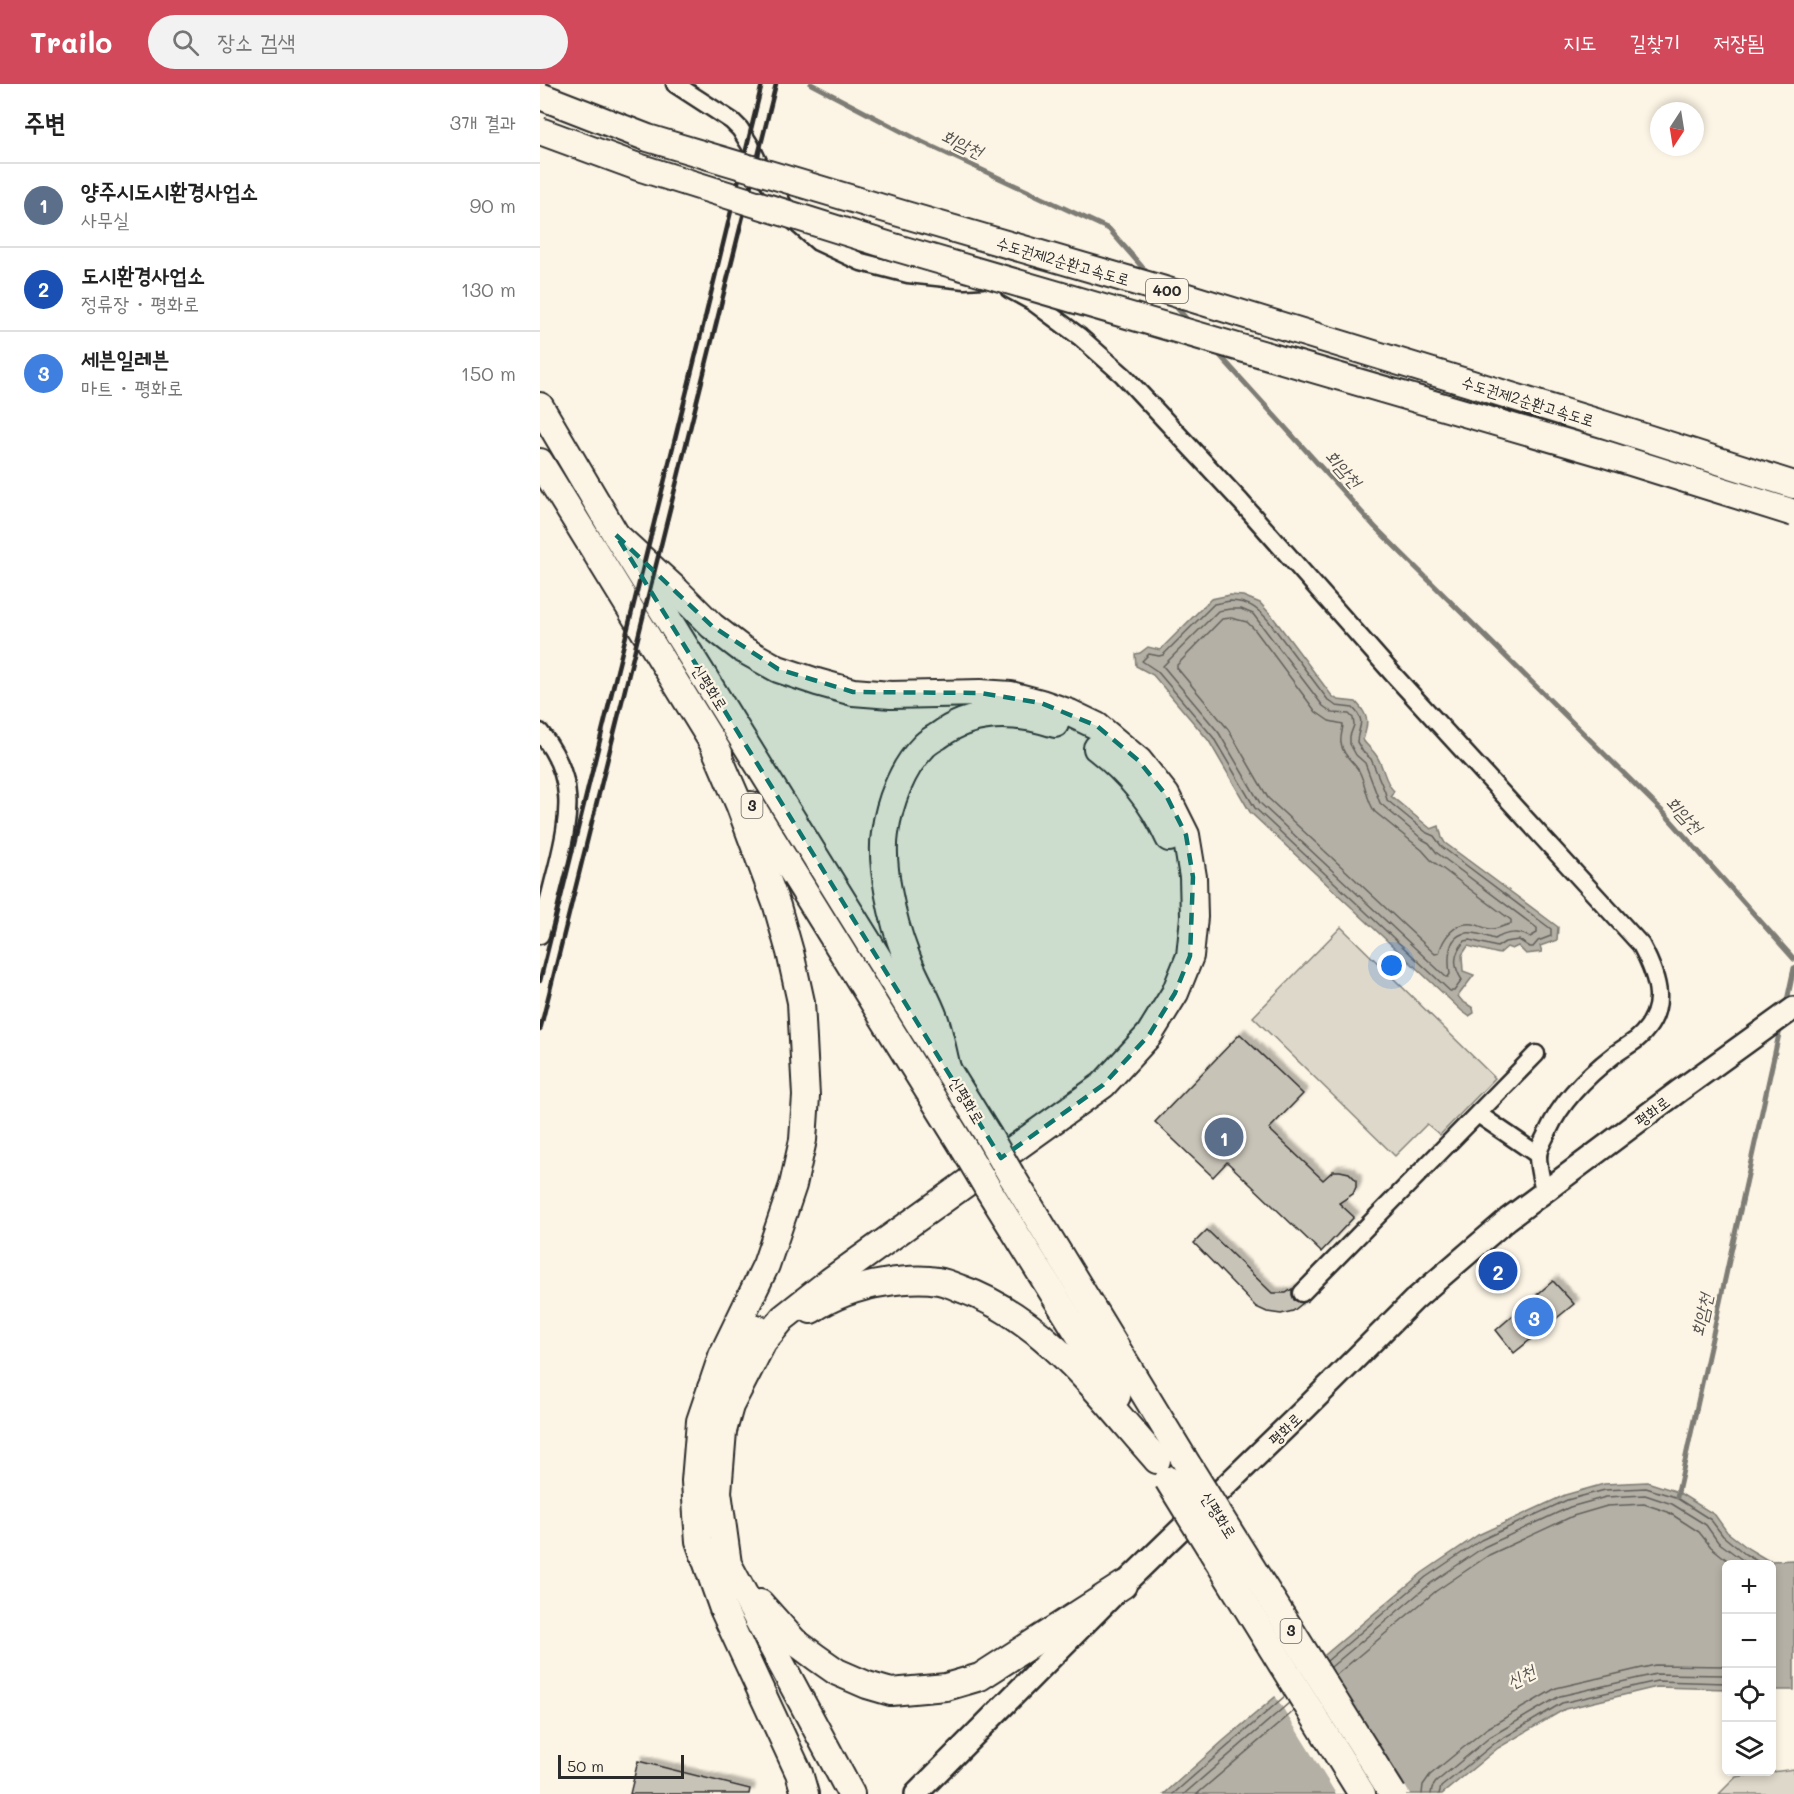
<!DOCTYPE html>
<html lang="ko">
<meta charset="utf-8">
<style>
body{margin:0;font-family:Mali,"Poor Story",sans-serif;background:#f2f2f2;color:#222}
.controls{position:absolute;right:18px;bottom:18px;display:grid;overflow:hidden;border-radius:9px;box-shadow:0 3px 9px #0003}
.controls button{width:54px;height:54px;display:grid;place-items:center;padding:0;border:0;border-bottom:2px solid #e0e0e0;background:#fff;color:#222;font:30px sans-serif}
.compass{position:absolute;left:1110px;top:18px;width:54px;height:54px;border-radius:50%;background:#fff;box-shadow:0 3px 9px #0003;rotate:192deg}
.scale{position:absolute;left:18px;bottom:15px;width:126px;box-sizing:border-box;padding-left:6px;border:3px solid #2b2b2b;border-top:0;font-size:16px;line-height:21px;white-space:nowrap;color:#2b2b2b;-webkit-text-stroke:4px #fcf5e5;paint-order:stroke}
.you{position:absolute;left:852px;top:882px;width:21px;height:21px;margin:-15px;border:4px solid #fff;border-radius:50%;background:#1a73e8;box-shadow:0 0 0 9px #1a73e833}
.badge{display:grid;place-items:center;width:39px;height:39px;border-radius:50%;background:#d1495b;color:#fff;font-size:20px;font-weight:700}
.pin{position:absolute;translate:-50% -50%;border:3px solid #fff;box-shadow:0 2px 6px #0006}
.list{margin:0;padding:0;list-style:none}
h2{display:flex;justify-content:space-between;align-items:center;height:78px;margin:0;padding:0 24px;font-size:26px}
h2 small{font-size:20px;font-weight:400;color:#767676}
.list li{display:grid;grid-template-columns:39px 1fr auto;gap:18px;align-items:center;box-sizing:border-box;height:84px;padding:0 24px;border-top:2px solid #e0e0e0}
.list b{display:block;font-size:22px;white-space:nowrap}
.list p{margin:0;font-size:20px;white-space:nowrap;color:#767676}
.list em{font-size:20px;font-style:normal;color:#767676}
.icon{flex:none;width:33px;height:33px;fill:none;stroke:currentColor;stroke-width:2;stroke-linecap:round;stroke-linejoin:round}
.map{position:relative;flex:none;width:1254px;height:1710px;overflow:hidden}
header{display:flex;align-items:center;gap:36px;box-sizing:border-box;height:84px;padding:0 30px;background:#d1495b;color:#fff}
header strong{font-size:28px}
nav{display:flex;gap:33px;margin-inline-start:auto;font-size:21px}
.search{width:420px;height:54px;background:#f2f2f2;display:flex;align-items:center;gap:15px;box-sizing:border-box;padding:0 21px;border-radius:33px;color:#767676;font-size:22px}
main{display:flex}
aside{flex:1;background:#fff}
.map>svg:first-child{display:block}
.green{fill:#ded8ca;stroke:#84827a;stroke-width:1.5}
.water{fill:#b4b0a5;stroke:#7d7b74;stroke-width:1.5}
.pier{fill:#fcf5e5}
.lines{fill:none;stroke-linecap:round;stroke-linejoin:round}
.shore{stroke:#62605c;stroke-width:1.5}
.stream{stroke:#7d7b74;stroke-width:5}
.building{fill:#c8c3b7;stroke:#2b2b2b;stroke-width:1.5;filter:url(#shadow)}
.minor-casing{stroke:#2b2b2b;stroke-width:21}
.major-casing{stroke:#2b2b2b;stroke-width:26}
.highway-casing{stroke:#2b2b2b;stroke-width:30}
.minor{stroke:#fcf5e5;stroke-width:16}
.major{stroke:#fcf5e5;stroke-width:21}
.highway{stroke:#fcf5e5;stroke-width:26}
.rail{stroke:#2b2b2b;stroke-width:4.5}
.highway-bridge-casing{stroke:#2b2b2b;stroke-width:30;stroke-linecap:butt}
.highway-bridge{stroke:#fcf5e5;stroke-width:26}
.marked{fill:#0f766e;fill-opacity:0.2;stroke:#0f766e;stroke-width:4.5;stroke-dasharray:12 8;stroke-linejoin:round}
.labels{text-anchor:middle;stroke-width:4.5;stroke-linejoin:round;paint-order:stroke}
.shield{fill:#fcf5e5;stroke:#6a6863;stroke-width:1.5}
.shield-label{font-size:15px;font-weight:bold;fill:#2b2b2b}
.street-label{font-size:16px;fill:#2b2b2b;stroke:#fcf5e5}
.water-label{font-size:18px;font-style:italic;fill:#545350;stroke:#fcf5e5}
</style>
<header>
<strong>Trailo</strong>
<div class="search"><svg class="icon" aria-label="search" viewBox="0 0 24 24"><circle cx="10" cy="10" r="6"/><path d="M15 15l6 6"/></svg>장소 검색</div>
<nav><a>지도</a><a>길찾기</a><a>저장됨</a></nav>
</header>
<main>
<aside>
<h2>주변<small>3개 결과</small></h2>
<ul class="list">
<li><span class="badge" style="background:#5c6f8a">1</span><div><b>양주시도시환경사업소</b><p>사무실</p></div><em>90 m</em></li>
<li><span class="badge" style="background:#1a4fb4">2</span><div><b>도시환경사업소</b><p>정류장 · 평화로</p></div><em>130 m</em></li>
<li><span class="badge" style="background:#3f7fe0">3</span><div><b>세븐일레븐</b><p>마트 · 평화로</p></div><em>150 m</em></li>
</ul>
</aside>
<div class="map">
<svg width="1254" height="1710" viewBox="0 0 1254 1710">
<defs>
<filter id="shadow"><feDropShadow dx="5" dy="-5" stdDeviation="1.5" flood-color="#0004"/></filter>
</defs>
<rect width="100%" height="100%" fill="#fcf5e5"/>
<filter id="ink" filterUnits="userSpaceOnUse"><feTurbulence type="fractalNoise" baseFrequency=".0167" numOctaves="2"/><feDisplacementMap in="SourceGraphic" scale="12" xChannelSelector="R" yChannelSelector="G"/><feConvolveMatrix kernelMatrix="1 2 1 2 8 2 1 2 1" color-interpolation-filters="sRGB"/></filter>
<g filter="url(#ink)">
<g class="green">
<polygon points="801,843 955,994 900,1051 887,1040 855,1072 713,933"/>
<polygon points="1254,1685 1254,1710 1179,1710 1196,1693"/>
</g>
<g class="water">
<path d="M690 511 703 512 720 519 732 532 792 612 798 616 816 618C829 632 829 638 823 656 827 662 832 665 836 671 844 682 844 698 854 707L851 712 891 745 899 742 902 754 905 759 1018 843 1017 856 1000 862 1002 868 986 870 978 862 972 865 967 863 959 870 928 862 922 871 923 887 934 891 918 912 922 917 933 924 934 929 929 932 923 928 710 728 669 657 613 591 596 582 595 570 600 569 608 563 620 566 671 515Z"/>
<polygon points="1107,1398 1138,1408 1175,1431 1187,1448 1209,1465 1229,1477 1254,1476 1254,1606 1232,1606 1232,1480 1186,1480 1186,1605 1117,1603 1025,1625 958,1664 902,1710 624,1710 683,1657 882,1489 938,1451 1025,1411 1064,1400"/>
</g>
<polygon class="pier" points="783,1569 870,1710 796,1710 734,1610"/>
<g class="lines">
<g class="shore">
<path d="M690 517C708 518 715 522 728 536L788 616 796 622 813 624C827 638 818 642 817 658L823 668 831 675 845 708 847 716 887 749 894 752 902 763 1011 845V852L998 857 993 863H990L979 856 965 858 957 863 930 856 925 857C913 870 913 882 922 896L914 907H910L715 724 673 653 617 587 602 577 609 570 619 572 623 571 674 520Z"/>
<path d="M690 525H701L713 530 783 622 793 629 809 630 813 634 814 641 810 652V660L816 671 825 679 840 719 882 755 889 759 897 769 997 844V849L990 853C979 847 966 848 955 855 947 853 935 847 926 849 907 852 908 876 910 890L908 893H906L720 719 679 649 623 582 678 527Z"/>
<path d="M691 534 707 538 715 546 776 628 789 637 803 640C803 646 800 652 801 659 803 672 813 677 819 687 826 700 826 716 835 728L882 766 891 776 971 836V840C965 841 957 845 952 845 946 845 939 841 933 840 915 837 903 854 899 869L895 870 728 714 688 645 637 584V581L682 535Z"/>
<polyline points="787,1577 886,1493 941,1456 1027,1416 1065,1406 1106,1404 1135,1413 1171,1436 1183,1452 1205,1470 1222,1480"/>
<polyline points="791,1583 891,1499 944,1463 1030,1423 1066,1413 1105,1411 1132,1420 1166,1441 1178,1458 1208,1480"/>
<polyline points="796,1591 896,1507 949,1471 1033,1432 1067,1422 1104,1420 1128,1428 1159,1448 1171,1463 1192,1480"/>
<polyline points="633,1710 745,1612"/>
<polyline points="644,1710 749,1619"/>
<polyline points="657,1710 754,1627"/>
<polyline points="882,1710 883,1701 890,1691 946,1645 1016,1604 1115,1581 1186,1582"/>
<polyline points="891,1710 892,1704 896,1698 950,1653 1020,1612 1116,1590 1186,1591"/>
<polyline points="899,1710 901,1703 955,1659 1022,1619 1117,1597 1186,1599"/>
</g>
<g class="stream">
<polyline points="271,0 382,58 569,145 610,192"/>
<polyline points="632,218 651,240"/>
<polyline points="676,267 835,443 1125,730 1254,875"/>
<polyline points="1246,921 1254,884"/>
<polyline points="1137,1413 1241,941"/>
</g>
</g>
<g class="building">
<polygon points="700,950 763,1010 729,1045 783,1096 793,1087 800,1087 809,1089 816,1096 816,1103 813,1110 799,1119 814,1133 781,1168 687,1078 673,1093 615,1038"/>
<polygon points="667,1146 732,1209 746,1209 752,1205 752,1211 754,1216 763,1219 753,1227 741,1230 727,1228 716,1223 654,1159"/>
<polygon points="1013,1197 1034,1220 974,1269 956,1246"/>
<polygon points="98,1677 210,1705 209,1710 90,1710"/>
</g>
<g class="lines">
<g class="minor-casing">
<g id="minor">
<polyline points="135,0 192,37 200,45 210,61 227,96 254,137 278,158 321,178 368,190 425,196 443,195"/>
<path d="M469 205 493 218 540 253 583 291 701 418 852 589 1101 861C1119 895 1130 927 1096 956 1089 961 1081 966 1074 971 1048 991 1021 1018 1008 1047 1005 1054 998 1064 998 1072 998 1084 1002 1097 1004 1108"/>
<path d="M0 648C37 694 30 731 17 784 11 806 6 829 0 851"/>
<polyline points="938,1030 998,1071"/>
<polyline points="762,1209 996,970"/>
</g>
</g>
<g class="major-casing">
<polyline id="major" points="376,1710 583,1501 766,1324 874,1216 968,1135 1139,1007 1254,924"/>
</g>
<g class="highway-casing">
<g id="highway">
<polyline points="0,322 76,451 448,1051"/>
<polyline points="0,378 179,669"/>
<polyline points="76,451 135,505 172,542 202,565 238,585 277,598 313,608 351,611 440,609 471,611 501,619 530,629 557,642 599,677 626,711 646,751 653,793 654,833 650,872 635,909 609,951 563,1001 290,1197 243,1234 223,1258 190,1322 183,1347 178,1408 188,1480 311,1710"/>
<polyline points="171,655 199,720 237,822 250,868 261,918 266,1012 263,1056 253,1101 226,1181 182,1272 160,1337 155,1397 157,1431 159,1457 183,1525 259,1689 265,1710"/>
<path d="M557 664C588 688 613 718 629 754"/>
<polyline points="211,721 425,1066"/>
<path d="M407 984C403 968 400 951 395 936 387 913 373 892 365 869 353 838 340 782 345 749 349 719 362 684 383 663 387 658 393 655 398 652 432 626 475 627 515 640"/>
<polyline points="471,1091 649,1383"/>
<polyline points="447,1103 577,1312"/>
<path d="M271 1226C293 1212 317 1203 343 1199 361 1196 380 1194 398 1197 405 1198 412 1201 419 1204 504 1233 560 1312 617 1376"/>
<polyline points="171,1304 217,1244"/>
<polyline points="220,1519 254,1557 277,1574 297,1588 327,1601 351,1608 406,1603 440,1593 583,1501"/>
</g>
</g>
<use href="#minor" class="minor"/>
<use href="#major" class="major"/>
<use href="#highway" class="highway"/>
<g class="rail">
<polyline points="0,897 165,234 222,0"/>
<polyline points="0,946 236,0"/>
</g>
<g class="highway-bridge-casing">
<g id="highway-bridge">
<polyline points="0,12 108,54 366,131 621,205 1066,341 1254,401"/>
<polyline points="0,47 98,83 357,164 1062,369 1254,429"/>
<polyline points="448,1051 471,1091"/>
<polyline points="425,1066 447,1103"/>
<polyline points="649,1383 853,1710"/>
<polyline points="628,1396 822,1710"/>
</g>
</g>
<use href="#highway-bridge" class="highway-bridge"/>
</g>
</g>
<path class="marked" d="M76 451 172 542 238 585 313 608 440 609 501 619 557 642 599 677 626 711 646 751 653 793 650 872 635 909 609 951 563 1001 461 1074Z"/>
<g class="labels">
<g class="shield">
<rect x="606" y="195" width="42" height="24" rx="4.5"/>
<rect x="201.5" y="710" width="21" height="24" rx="4.5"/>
<rect x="740.5" y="1535" width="21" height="24" rx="4.5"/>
</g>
<g class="shield-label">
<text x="627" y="212">400</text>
<text x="212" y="727">3</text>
<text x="751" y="1552">3</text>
</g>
<g class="street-label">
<text transform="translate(523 177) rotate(16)" y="6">수도권제2순환고속도로</text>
<text transform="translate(988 317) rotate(17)" y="6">수도권제2순환고속도로</text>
<text transform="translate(170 603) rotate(58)" y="6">신평화로</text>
<text transform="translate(427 1016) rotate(59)" y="6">신평화로</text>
<text transform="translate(1112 1027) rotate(-37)" y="6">평화로</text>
<text transform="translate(745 1345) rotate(-44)" y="6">평화로</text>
<text transform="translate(679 1431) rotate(58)" y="6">신평화로</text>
</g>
<g class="water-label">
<text transform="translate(422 60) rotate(25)" y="6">회암천</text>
<text transform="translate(803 385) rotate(48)" y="6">회암천</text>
<text transform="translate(1144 731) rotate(47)" y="6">회암천</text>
<text transform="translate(1162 1231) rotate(-78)" y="6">회암천</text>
<text transform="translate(981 1593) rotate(-27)" y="6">신천</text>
</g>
</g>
</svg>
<div class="controls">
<button>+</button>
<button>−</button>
<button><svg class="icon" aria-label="locate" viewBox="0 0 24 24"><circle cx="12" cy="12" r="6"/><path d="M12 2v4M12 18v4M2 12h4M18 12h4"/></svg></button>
<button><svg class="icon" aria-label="layers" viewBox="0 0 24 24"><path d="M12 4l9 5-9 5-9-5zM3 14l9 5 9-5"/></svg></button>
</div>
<svg class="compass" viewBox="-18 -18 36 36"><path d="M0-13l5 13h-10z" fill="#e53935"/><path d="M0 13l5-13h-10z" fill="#767676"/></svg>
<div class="scale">50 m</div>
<div class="you"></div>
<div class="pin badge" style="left:684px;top:1053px;background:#5c6f8a">1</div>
<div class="pin badge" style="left:958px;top:1187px;background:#1a4fb4">2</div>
<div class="pin badge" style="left:994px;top:1233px;background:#3f7fe0">3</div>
</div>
</main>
